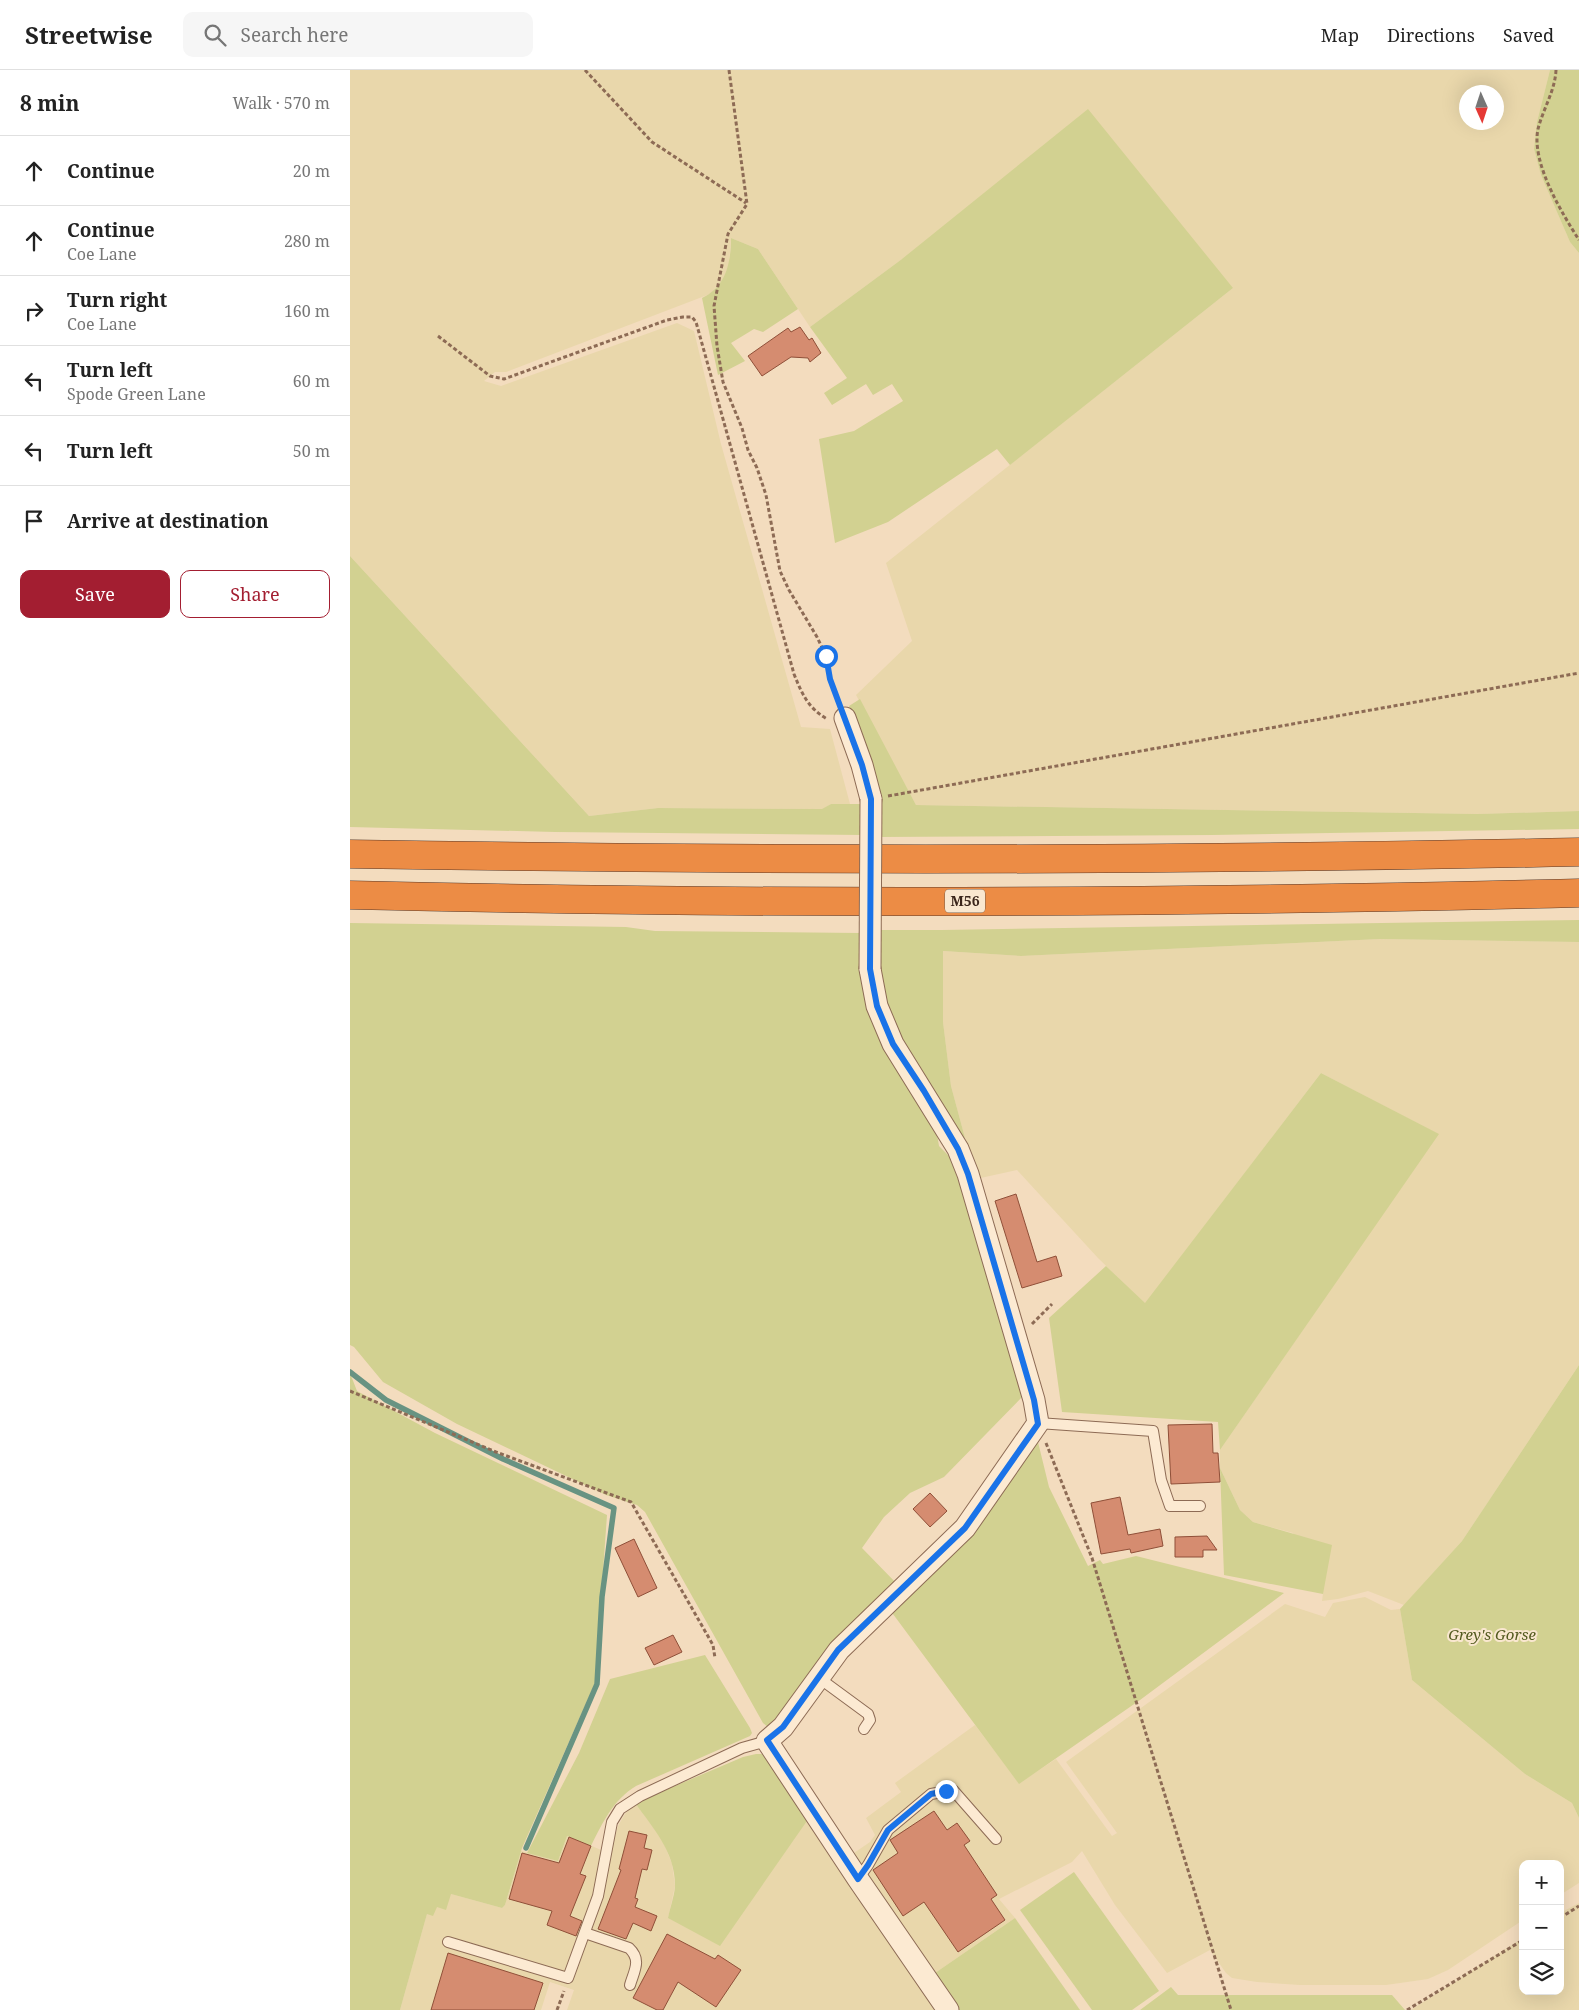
<!DOCTYPE html>
<meta charset="utf-8">
<style>
body{margin:0;font-family:"Noto Serif",serif;background:#f6f6f6;color:#222}
.controls{position:absolute;right:15px;bottom:15px;display:grid;overflow:hidden;border-radius:10px;box-shadow:0 5px 20px #0002}
.controls button{width:45px;height:45px;display:grid;place-items:center;padding:0;border:0;border-bottom:1px solid #e0e0e0;background:#fff;color:#222;font:25px sans-serif}
.compass{position:absolute;left:1109px;top:15px;width:45px;height:45px;border-radius:50%;background:#fff;box-shadow:0 5px 20px #0002;rotate:177deg}
.stop{position:absolute;width:15px;height:15px;margin:-11px;border:4px solid #1a73e8;border-radius:50%;background:#fff}
.stop.end{background:#1a73e8;border-color:#fff;box-shadow:0 1px 5px #0008}
.list{margin:0;padding:0;list-style:none}
h2{display:flex;justify-content:space-between;align-items:center;height:65px;margin:0;padding:0 20px;font-size:21px}
h2 small{font-size:16px;font-weight:400;color:#767676}
.list li{display:grid;grid-template-columns:32px 1fr auto;gap:15px;align-items:center;box-sizing:border-box;height:70px;padding:0 20px;border-top:1px solid #e0e0e0}
.list b{display:block;font-size:19px;white-space:nowrap}
.list p{margin:0;font-size:16px;white-space:nowrap;color:#767676}
.list em{font-size:16px;font-style:normal;color:#767676}
.actions{display:flex;gap:10px;padding:15px 20px}
.actions a{flex:1;padding:11px 0;border:1px solid #a31e31;border-radius:10px;text-align:center;font-size:18px;color:#a31e31}
.actions .main{background:#a31e31;color:#fff}
.icon{flex:none;width:28px;height:28px;fill:none;stroke:currentColor;stroke-width:2;stroke-linecap:round;stroke-linejoin:round}
.map{position:relative;flex:none;width:1229px;height:1940px;overflow:hidden}
header{display:flex;align-items:center;gap:30px;box-sizing:border-box;height:70px;padding:0 25px;background:#fff;border-bottom:1px solid #e0e0e0}
header strong{font-size:24px}
nav{display:flex;gap:28px;margin-inline-start:auto;font-size:18px}
.search{width:350px;height:45px;background:#f6f6f6;display:flex;align-items:center;gap:12px;box-sizing:border-box;padding:0 18px;border-radius:10px;color:#767676;font-size:19px}
main{display:flex}
aside{flex:1;background:#fff}
.map>svg:first-child{display:block}
.farmland{fill:#e9d7ab;fill-rule:evenodd}
.green{fill:#d2d191}
.lines{fill:none;stroke-linecap:round;stroke-linejoin:round}
.stream{stroke:#689382;stroke-width:5.5}
.building{fill:#d58c70;stroke:#8f4f38}
.lane-casing{stroke:#8d6b55;stroke-width:12}
.street-casing{stroke:#8d6b55;stroke-width:23}
.highway-casing{stroke:#5a3a2a;stroke-width:29}
.path{stroke:#8d6b55;stroke-width:3;stroke-dasharray:4 2.5;stroke-linecap:butt}
.lane{stroke:#fcead2;stroke-width:10}
.street{stroke:#fcead2;stroke-width:21}
.highway{stroke:#ec8c45;stroke-width:28}
.street-bridge-casing{stroke:#8d6b55;stroke-width:23;stroke-linecap:butt}
.street-bridge{stroke:#fcead2;stroke-width:21}
.route{stroke:#1a73e8;stroke-width:6}
.labels{text-anchor:middle;stroke-width:4;stroke-linejoin:round;paint-order:stroke}
.shield{fill:#f9e7cf;stroke:#746051;stroke-width:1}
.shield-label{font-size:14px;font-weight:bold;fill:#3b261b}
.park-label{font-size:15px;font-style:italic;fill:#535a1f;stroke:#f9e7cf}
</style>
<header>
<strong>Streetwise</strong>
<div class="search"><svg class="icon" aria-label="search" viewBox="0 0 24 24"><circle cx="10" cy="10" r="6"/><path d="M15 15l6 6"/></svg>Search here</div>
<nav><a>Map</a><a>Directions</a><a>Saved</a></nav>
</header>
<main>
<aside>
<h2>8 min<small>Walk · 570 m</small></h2>
<ul class="list">
<li><svg class="icon" aria-label="ahead" viewBox="0 0 24 24"><path d="M12 20V5M6 11l6-6 6 6"/></svg><div><b>Continue</b></div><em>20 m</em></li>
<li><svg class="icon" aria-label="ahead" viewBox="0 0 24 24"><path d="M12 20V5M6 11l6-6 6 6"/></svg><div><b>Continue</b><p>Coe Lane</p></div><em>280 m</em></li>
<li><svg class="icon" aria-label="right" viewBox="0 0 24 24"><path d="M7 20v-9h11M14 6l5 5-5 5"/></svg><div><b>Turn right</b><p>Coe Lane</p></div><em>160 m</em></li>
<li><svg class="icon" aria-label="left" viewBox="0 0 24 24"><path d="M17 20v-9H6M10 6l-5 5 5 5"/></svg><div><b>Turn left</b><p>Spode Green Lane</p></div><em>60 m</em></li>
<li><svg class="icon" aria-label="left" viewBox="0 0 24 24"><path d="M17 20v-9H6M10 6l-5 5 5 5"/></svg><div><b>Turn left</b></div><em>50 m</em></li>
<li><svg class="icon" aria-label="arrive" viewBox="0 0 24 24"><path d="M6 21V4h12l-3 4 3 4H6"/></svg><div><b>Arrive at destination</b></div></li>
</ul>
<div class="actions"><a class="main">Save</a><a>Share</a></div>
</aside>
<div class="map">
<svg width="1229" height="1940" viewBox="0 0 1229 1940">
<rect width="100%" height="100%" fill="#f3dcbe"/>
<g class="farmland">
<path d="M0 0H1200L1187 52 1184 79 1191 105 1220 172 1229 183V741L1128 744 566 735 506 625 562 571 536 493 883 218 552 189 460 257 408 179 381 168 379 195 372 211 360 224 156 302H145L134 311 151 316 327 253 344 261 371 374 451 657 480 659 500 734H481L473 739 308 738 239 746 0 486ZM1116 22H1146V52H1116Z"/>
<polygon points="1030,869 1229,872 1229,1295 1112,1471 1054,1535 1018,1521 988,1529 972,1531 973,1524 943,1463 903,1452 890,1440 870,1398 870,1380 1088,1064 971,1003 795,1234 748,1188 667,1100 626,1109 601,1016 593,952 592,881 671,886"/>
<polygon points="1015,1527 1041,1540 1050,1539 1062,1610 1175,1704 1222,1733 1229,1748 1229,1813 1210,1825 1210,1794 1173,1794 1173,1850 1098,1900 1078,1909 1036,1915 950,1915 907,1912 882,1908 876,1903 860,1880 817,1903 765,1835 732,1781 722,1792 649,1829 665,1848 585,1903 504,1783 520,1772 525,1765 516,1748 551,1722 545,1713 625,1655 669,1713 706,1689 762,1766 767,1763 716,1692 935,1534 975,1547 983,1533"/>
<polygon points="285,1733 312,1769 322,1794 325,1816 318,1848 459,1748 587,1940 217,1940 224,1920 200,1912 191,1940 50,1940 77,1844 101,1824 152,1838 155,1835 171,1781 208,1791 217,1765 260,1784 268,1756 275,1744"/>
<polygon points="1229,1833 1229,1940 1061,1940 1173,1868 1173,1921 1210,1921 1210,1843"/>
</g>
<g class="green">
<polygon points="1200,0 1229,0 1229,183 1220,172 1191,105 1184,79 1187,52"/>
<polygon points="738,39 883,218 660,395 647,379 538,452 485,473 469,369 504,361 553,331 542,314 523,325 516,314 482,335 474,323 497,308 460,257 552,189"/>
<path d="M381 168 408 179 448 239 413 262 404 259 381 273 395 291 368 305 352 228C376 217 381 192 381 168Z"/>
<polygon points="0,486 239,746 308,738 472,739 481,734 513,734 513,765 205,762 0,757"/>
<polygon points="510,629 566,735 1128,744 1229,741 1229,759 862,765 528,767 514,678 499,636"/>
<polygon points="1229,850 1229,872 1030,869 671,886 593,881 593,952 601,1016 615,1068 605,1061 532,938 527,860 592,860"/>
<polygon points="0,853 276,857 305,861 510,863 512,898 585,1052 589,1076 599,1086 608,1109 673,1326 594,1407 560,1423 534,1447 512,1478 548,1515 436,1642 419,1658 413,1653 295,1442 287,1435 256,1425 107,1354 33,1312 4,1277 0,1275"/>
<polygon points="971,1003 1089,1064 870,1380 868,1352 712,1342 699,1248 756,1196 795,1233"/>
<polygon points="1229,1295 1229,1748 1222,1733 1175,1704 1062,1610 1050,1539 1112,1471"/>
<polygon points="0,1303 7,1321 85,1363 257,1445 245,1613 172,1778 155,1835 152,1838 101,1824 96,1840 87,1837 83,1846 77,1844 50,1940 0,1940"/>
<polygon points="687,1368 699,1417 738,1496 750,1490 753,1494 786,1486 934,1523 790,1630 669,1714 540,1540"/>
<polygon points="870,1398 890,1440 903,1452 982,1475 973,1524 874,1505"/>
<path d="M355 1585 400 1658 402 1663 400 1666 286 1716C263 1730 253 1752 241 1776L217 1766 208 1791 177 1783 229 1683 260 1609Z"/>
<path d="M406 1684H415L459 1748 370 1876 318 1848C320 1838 324 1827 325 1817 326 1783 303 1758 285 1733L393 1687Z"/>
<polygon points="724,1802 809,1921 782,1940 742,1940 670,1840"/>
<polygon points="665,1848 730,1940 608,1940 585,1903"/>
<polygon points="821,1917 828,1925 1042,1925 1055,1940 790,1940"/>
</g>
<g class="lines">
<polyline class="stream" points="0,1302 36,1330 153,1389 264,1438 252,1527 247,1614 176,1778"/>
</g>
<g class="building">
<polygon points="450,257 459,270 462,268 471,283 460,292 458,288 441,287 412,306 398,286 438,258 441,262"/>
<polygon points="666,1124 687,1192 706,1186 712,1206 672,1218 645,1131"/>
<polygon points="862,1354 863,1383 868,1383 870,1412 821,1414 818,1355"/>
<polygon points="580,1423 597,1441 580,1457 563,1439"/>
<polygon points="770,1427 778,1465 810,1459 813,1476 781,1483 780,1479 751,1484 741,1433"/>
<polygon points="857,1466 867,1480 853,1480 853,1487 825,1487 825,1467"/>
<polygon points="284,1469 307,1518 288,1527 265,1478"/>
<polygon points="323,1565 332,1582 304,1595 295,1578"/>
<polygon points="584,1741 597,1760 607,1753 620,1771 614,1775 647,1825 641,1829 655,1850 608,1882 574,1832 553,1846 523,1800 548,1783 540,1770"/>
<polygon points="279,1761 297,1765 294,1778 302,1780 297,1800 292,1799 285,1828 288,1829 285,1837 307,1846 301,1861 283,1853 276,1869 248,1859 271,1800 269,1799"/>
<polygon points="219,1767 241,1776 230,1804 236,1806 220,1846 232,1851 226,1866 197,1855 202,1841 159,1829 172,1783 209,1793"/>
<polygon points="317,1864 365,1889 368,1885 391,1900 366,1937 328,1912 313,1940 307,1940 283,1928"/>
<polygon points="98,1883 193,1913 184,1940 81,1940"/>
</g>
<g class="lines">
<g class="lane-casing">
<g id="lane">
<polyline points="688,1353 803,1361 811,1410 820,1436 850,1436"/>
<polyline points="469,1608 518,1644 520,1650 514,1659"/>
<polyline points="508,1809 518,1795 538,1760 581,1724 603,1720 646,1769"/>
<path d="M235 1863 279 1878C292 1890 284 1901 280 1915"/>
<polyline points="98,1872 218,1908 248,1826 262,1752 270,1739 290,1726 392,1678 417,1671"/>
</g>
</g>
<g class="street-casing">
<g id="street">
<polyline points="495,648 512,695 521,729"/>
<polyline points="520,899 527,936 543,974 608,1079 618,1104 684,1330 688,1353 615,1458 489,1580 433,1657 417,1671 508,1809 598,1940"/>
</g>
</g>
<g class="highway-casing">
<g id="highway">
<path d="M0 784C410 791 819 791 1229 782"/>
<path d="M0 825C410 835 819 833 1229 823"/>
</g>
</g>
<g class="path">
<polyline points="235,0 302,72 396,133"/>
<polyline points="379,0 397,134 378,164 364,236 367,276 373,312 392,358 398,380 407,398 416,425 430,501 439,520 467,567 476,586 480,609 489,631"/>
<path d="M1206 0C1205 21 1193 39 1188 59 1181 93 1212 143 1229 170"/>
<path d="M88 266 140 306 154 309 317 250 333 247H342L346 252 444 604C452 624 458 638 477 649"/>
<polyline points="538,726 1229,603"/>
<polyline points="682,1254 702,1234"/>
<polyline points="0,1321 146,1382 281,1432 363,1575 365,1588"/>
<polyline points="696,1373 742,1488 881,1940"/>
<polyline points="1210,1848 1229,1836"/>
<polyline points="207,1940 214,1921"/>
<polyline points="1057,1940 1173,1870"/>
</g>
<use href="#lane" class="lane"/>
<use href="#street" class="street"/>
<use href="#highway" class="highway"/>
<g class="street-bridge-casing">
<polyline id="street-bridge" points="520,899 521,729"/>
</g>
<use href="#street-bridge" class="street-bridge"/>
</g>
<g class="lines">
<polyline class="route" points="476,586 480,609 512,695 521,729 520,899 527,936 543,974 574,1021 608,1079 618,1104 684,1330 688,1354 615,1458 488,1580 433,1657 417,1670 508,1809 518,1795 538,1760 581,1724 596,1721"/>
</g>
<g class="labels">
<rect class="shield" x="595" y="819.5" width="40" height="23" rx="4"/>
<g class="shield-label">
<text x="615" y="836">M56</text>
</g>
<g class="park-label">
<text x="1142" y="1570">Grey's Gorse</text>
</g>
</g>
</svg>
<div class="controls">
<button>+</button>
<button>−</button>
<button><svg class="icon" aria-label="layers" viewBox="0 0 24 24"><path d="M12 4l9 5-9 5-9-5zM3 14l9 5 9-5"/></svg></button>
</div>
<svg class="compass" viewBox="-18 -18 36 36"><path d="M0-13l5 13h-10z" fill="#e53935"/><path d="M0 13l5-13h-10z" fill="#767676"/></svg>
<div class="stop" style="left:476px;top:586px"></div>
<div class="stop end" style="left:596px;top:1721px"></div>
</div>
</main>
